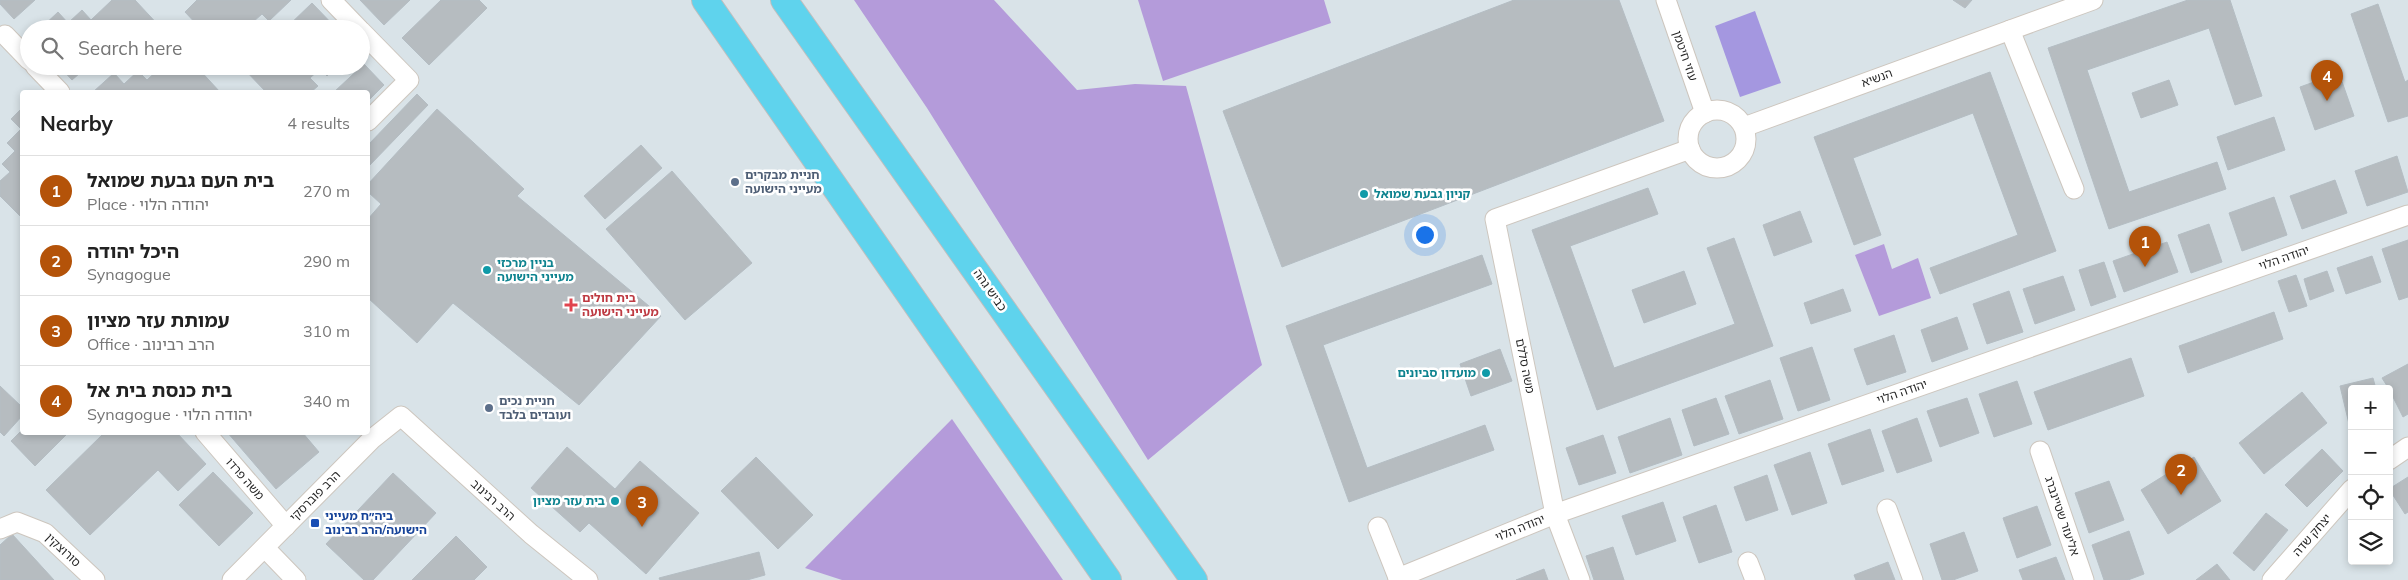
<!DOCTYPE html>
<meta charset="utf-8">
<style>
body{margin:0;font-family:Mulish,"Noto Sans Hebrew",sans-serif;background:#f6f6f6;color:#222}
.controls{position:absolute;right:15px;bottom:15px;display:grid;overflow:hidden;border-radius:5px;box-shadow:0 2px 8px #0003}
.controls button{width:45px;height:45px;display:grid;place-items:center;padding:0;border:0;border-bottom:1px solid #e0e0e0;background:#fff;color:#222;font:25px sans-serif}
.you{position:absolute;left:1424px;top:234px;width:18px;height:18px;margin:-12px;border:4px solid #fff;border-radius:50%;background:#1a73e8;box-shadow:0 0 0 8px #1a73e833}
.badge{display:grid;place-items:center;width:32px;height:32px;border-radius:50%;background:#b45309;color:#fff;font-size:16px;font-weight:700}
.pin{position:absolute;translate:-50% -41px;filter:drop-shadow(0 1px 2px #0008)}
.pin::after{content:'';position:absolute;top:26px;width:18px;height:15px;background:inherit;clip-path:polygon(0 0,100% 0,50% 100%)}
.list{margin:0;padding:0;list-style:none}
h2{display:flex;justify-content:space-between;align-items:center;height:65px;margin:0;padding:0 20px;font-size:21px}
h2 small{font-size:16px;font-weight:400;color:#767676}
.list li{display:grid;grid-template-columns:32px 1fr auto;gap:15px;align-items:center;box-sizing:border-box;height:70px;padding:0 20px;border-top:1px solid #e0e0e0}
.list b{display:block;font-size:19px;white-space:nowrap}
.list p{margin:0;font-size:16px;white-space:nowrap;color:#767676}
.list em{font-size:16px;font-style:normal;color:#767676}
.icon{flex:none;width:28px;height:28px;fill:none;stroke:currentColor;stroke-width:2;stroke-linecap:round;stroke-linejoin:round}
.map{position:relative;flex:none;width:2408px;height:580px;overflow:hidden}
.search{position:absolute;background:#fff;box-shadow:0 2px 8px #0003;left:20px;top:20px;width:350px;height:55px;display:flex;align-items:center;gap:12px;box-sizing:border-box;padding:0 18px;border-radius:28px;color:#767676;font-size:19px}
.panel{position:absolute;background:#fff;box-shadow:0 2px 8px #0003;left:20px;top:90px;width:350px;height:345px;border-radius:5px}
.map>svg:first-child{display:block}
.green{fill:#b49bda}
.pitch{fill:#a497e0}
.building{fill:#b6bcc0;stroke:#b4bdc3}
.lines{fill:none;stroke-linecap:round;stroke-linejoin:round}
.minor-casing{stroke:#cdc6be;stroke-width:21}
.highway-casing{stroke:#bebebe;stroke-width:28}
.minor{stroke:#fff;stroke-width:19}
.highway{stroke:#5fd3ed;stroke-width:26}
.service-dot{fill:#5c6f8a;stroke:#fff;stroke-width:2}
.culture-dot{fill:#0f9aa8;stroke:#fff;stroke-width:2}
.health-dot{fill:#e0444e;stroke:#fff;stroke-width:2}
.transit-dot{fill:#1a4fb4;stroke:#fff;stroke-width:2}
.labels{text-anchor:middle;stroke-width:5;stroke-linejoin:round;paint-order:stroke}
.street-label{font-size:12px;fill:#272727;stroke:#fff}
.service-label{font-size:12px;font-weight:bold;fill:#4e5e75;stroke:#fff;text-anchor:start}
.culture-label{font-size:12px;font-weight:bold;fill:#0d838f;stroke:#fff;text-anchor:start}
.health-label{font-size:12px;font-weight:bold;fill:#be3a42;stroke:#fff;text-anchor:start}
.transit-label{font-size:12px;font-weight:bold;fill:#164399;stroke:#fff;text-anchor:start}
</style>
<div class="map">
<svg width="2408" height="580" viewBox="0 0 2408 580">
<rect width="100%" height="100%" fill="#d9e3e8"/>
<g class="green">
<polygon points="854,0 994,0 1077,90 1135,84 1186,86 1262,365 1148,460 927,108"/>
<polygon points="1138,0 1324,0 1331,23 1163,81"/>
<polygon points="1884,244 1892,269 1918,258 1931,298 1879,316 1855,255"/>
<polygon points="952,419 1063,580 842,580 805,568"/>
</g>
<polygon class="pitch" points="1755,11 1781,83 1740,97 1715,26"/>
<g class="building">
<polygon points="0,0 35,0 14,19 0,4"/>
<polygon points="112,0 135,0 162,29 40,29 58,12 68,23 82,10 91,20"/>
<polygon points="197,0 291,0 269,21 262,14 253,22 259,29 201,29 185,12"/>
<polygon points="360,0 410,0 384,25"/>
<polygon points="441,0 479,0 487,8 429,65 402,38"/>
<polygon points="1514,0 1619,0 1664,121 1282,267 1223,111"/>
<polygon points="1953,0 1972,0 1965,8"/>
<polygon points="2188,0 2230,0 2262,96 2235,105 2209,28 2087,70 2129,192 2217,162 2226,189 2109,229 2048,48"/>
<polygon points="312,3 337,29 285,29"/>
<polygon points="2378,4 2405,82 2408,80 2408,116 2388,122 2351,14"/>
<polygon points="364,64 384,85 368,101 368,92 334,92"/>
<polygon points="59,66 88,66 72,80"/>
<polygon points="162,66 196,66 220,92 93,92 114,73 124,84 138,71 147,80"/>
<polygon points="244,66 337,66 327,76 320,69 310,78 318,86 311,92 266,92 243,68"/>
<polygon points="1990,72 2056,251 1940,294 1930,268 2018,235 1973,113 1853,158 1881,235 1854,245 1814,137"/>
<polygon points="2339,73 2354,116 2315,130 2300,87"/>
<polygon points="2169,80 2178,105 2141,118 2132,93"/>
<polygon points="417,94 428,105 368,167 368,145"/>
<polygon points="22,108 22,218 0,196 0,181 10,172 2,164 15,151 7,143 21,129 11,119"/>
<polygon points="437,109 524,189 517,196 661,316 579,405 453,303 417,343 368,298 368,219 381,204 368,192 368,184"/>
<polygon points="2274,117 2285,150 2228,170 2217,137"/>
<polygon points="641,145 662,168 605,219 584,196"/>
<polygon points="2397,156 2408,192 2367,206 2355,171"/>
<polygon points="672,171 752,263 685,320 606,229"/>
<polygon points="2335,180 2347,213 2302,229 2290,196"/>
<polygon points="1648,188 1658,214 1570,246 1614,368 1735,324 1707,248 1734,238 1773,346 1597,410 1532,230"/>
<polygon points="2274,197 2287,235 2242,251 2229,213"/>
<polygon points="1800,211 1812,242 1774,256 1763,225"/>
<polygon points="2209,224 2222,262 2191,273 2178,235"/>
<polygon points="2408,240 2408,297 2399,300 2382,249"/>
<polygon points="2167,242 2178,272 2124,292 2113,261"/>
<polygon points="1482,255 1492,284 1323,345 1367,468 1485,425 1494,450 1349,502 1286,326"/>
<polygon points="2372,256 2381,282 2346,294 2337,268"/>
<polygon points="2104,262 2116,297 2091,306 2079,270"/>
<polygon points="1684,271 1696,304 1644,323 1632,290"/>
<polygon points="2327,271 2334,291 2310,300 2304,279"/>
<polygon points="2296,275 2307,306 2289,312 2278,281"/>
<polygon points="2063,276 2075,310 2035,324 2023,289"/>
<polygon points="1843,289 1851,311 1811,324 1804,303"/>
<polygon points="2009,291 2023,332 1987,344 1973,304"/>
<polygon points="2274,312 2283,339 2188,373 2179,346"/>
<polygon points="1957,317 1968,349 1932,362 1921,330"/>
<polygon points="1894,335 1906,372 1867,385 1854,349"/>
<polygon points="1812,347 1830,400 1798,411 1780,358"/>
<polygon points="1500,349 1512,381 1471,396 1460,364"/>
<polygon points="2131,358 2144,396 2048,430 2034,392"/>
<polygon points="2408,364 2408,414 2403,417 2389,389 2382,378"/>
<polygon points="2373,378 2376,389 2352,389 2352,424 2349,424 2340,386"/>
<polygon points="1770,380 1783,419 1739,434 1725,396"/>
<polygon points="2017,381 2032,424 1994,437 1979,394"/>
<polygon points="0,386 22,407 22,416 4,436 0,432"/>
<polygon points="2302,392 2327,423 2264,474 2239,443"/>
<polygon points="1716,398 1729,434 1694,446 1682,410"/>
<polygon points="1967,398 1979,433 1940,447 1927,411"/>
<polygon points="1670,418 1682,455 1630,473 1618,437"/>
<polygon points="1917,418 1932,461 1897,473 1882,431"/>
<polygon points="1870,429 1884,471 1842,485 1828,444"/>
<polygon points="22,430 22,432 69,432 35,466 11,441"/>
<polygon points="102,432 176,432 206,464 178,491 158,470 90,535 46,490 103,434"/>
<polygon points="227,432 302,432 319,452 276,489"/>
<polygon points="1603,435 1616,473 1579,485 1566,448"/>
<polygon points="567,447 615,489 640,461 699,513 646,574 589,523 580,532 531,488"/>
<polygon points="2322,449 2343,471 2307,507 2285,485"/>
<polygon points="1810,452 1827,503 1792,515 1774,465"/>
<polygon points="756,457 813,515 778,549 721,491"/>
<polygon points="2194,457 2221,501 2168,534 2141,490"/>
<polygon points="213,472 253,513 219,546 179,505"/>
<polygon points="393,473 436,513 373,580 364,580 326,544"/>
<polygon points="1767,475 1778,510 1746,521 1734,487"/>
<polygon points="2408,477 2408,512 2405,514 2389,489"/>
<polygon points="2109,481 2124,520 2089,533 2075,493"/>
<polygon points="1663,502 1676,541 1636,555 1622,516"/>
<polygon points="1716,505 1732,552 1699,563 1683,517"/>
<polygon points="2037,506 2051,545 2017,558 2003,518"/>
<polygon points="2266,513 2288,530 2254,571 2233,553"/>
<polygon points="2129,531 2144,574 2128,580 2104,580 2092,545"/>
<polygon points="1964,532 1978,571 1953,580 1942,580 1930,544"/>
<polygon points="12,534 54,580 0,580 0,545"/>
<polygon points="456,536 487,567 474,580 412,580"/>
<polygon points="1613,547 1624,580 1594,580 1586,556"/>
<polygon points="759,552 765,575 747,580 660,580 659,578"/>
<polygon points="2056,557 2065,580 2023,580 2019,570"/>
<polygon points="1888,562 1895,580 1856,580 1854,575"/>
<polygon points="2217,564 2230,580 2196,580"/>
<polygon points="1544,569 1548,580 1516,580"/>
</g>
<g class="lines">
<g class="minor-casing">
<g id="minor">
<polyline points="331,0 359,29"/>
<polyline points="1666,0 1705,113"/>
<polyline points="2010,30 2074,189"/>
<polyline points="361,31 409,80 368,121"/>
<polyline points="5,35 29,60"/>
<polyline points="35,66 60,92"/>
<circle cx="1717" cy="139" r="29"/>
<polyline points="1744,127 2093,0"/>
<polyline points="205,432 286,526"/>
<polyline points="2040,451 2084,580"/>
<polyline points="2389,460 2408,447"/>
<polyline points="1887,509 1913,580"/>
<polyline points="1378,527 1399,580"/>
<polyline points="0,529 17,522 45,533 95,580"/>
<polyline points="265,548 296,580"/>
<polyline points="1748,562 1755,580"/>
<polyline points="1398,578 1555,514 2408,215"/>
<polyline points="232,580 372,439 401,416 531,534 588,580"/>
<polyline points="1580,580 1555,514 1495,219 1690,149"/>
<polyline points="2272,580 2352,489"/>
</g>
</g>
<g class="highway-casing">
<g id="highway">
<polyline points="705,0 1108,580"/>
<polyline points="784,0 1194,580"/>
</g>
</g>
<use href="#minor" class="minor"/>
<use href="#highway" class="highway"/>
</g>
<g class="service-dot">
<circle cx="735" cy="182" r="5"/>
<circle cx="489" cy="408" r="5"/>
</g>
<g class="culture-dot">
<circle cx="1364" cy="194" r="5"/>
<circle cx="487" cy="270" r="5"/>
<circle cx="1486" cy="373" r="5"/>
<circle cx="615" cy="501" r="5"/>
</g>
<path class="health-dot" d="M568.5 297.5h5v5h5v5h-5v5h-5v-5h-5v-5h5z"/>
<rect class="transit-dot" x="310" y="518" width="10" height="10" rx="2.5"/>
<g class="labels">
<g class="street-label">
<text transform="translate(1685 56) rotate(71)" y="4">עוזי חיטמן</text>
<text transform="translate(1877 78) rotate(-20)" y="4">הנשיא</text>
<text transform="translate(2284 258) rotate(-19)" y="4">יהודה הלוי</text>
<text transform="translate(990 290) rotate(55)" y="4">כביש גהה</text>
<text transform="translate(1525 366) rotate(79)" y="4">משה סללם</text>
<text transform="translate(1902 392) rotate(-19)" y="4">יהודה הלוי</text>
<text transform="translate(245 479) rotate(49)" y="4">משה פרדו</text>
<text transform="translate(315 496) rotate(-45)" y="4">הרב פוברסקי</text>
<text transform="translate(493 500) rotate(42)" y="4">הרב רבינוב</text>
<text transform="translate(2062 516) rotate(71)" y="4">אליעזר שטיינברג</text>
<text transform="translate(1520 528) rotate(-22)" y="4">יהודה הלוי</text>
<text transform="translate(2312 535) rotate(-49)" y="4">יצחק שדה</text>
<text transform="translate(63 550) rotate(43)" y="4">סורוצקין</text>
</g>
<g class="service-label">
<text x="745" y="179">חניית מבקרים<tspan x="745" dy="14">מעייני הישועה</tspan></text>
<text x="499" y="405">חניית נכים<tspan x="499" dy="14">ועובדים בלבד</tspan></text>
</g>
<g class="culture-label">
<text x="1374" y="198">קניון גבעת שמואל</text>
<text x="497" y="267">בניין מרכזי<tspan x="497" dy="14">מעייני הישועה</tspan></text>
<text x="1476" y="377" text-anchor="end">מועדון סביונים</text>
<text x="605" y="505" text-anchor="end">בית עזר מציון</text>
</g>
<g class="health-label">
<text x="582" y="302">בית חולים<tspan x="582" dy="14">מעייני הישועה</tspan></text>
</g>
<g class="transit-label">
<text x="325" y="520">ביה״ח מעייני<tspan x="325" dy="14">הישועה/הרב רבינוב</tspan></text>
</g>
</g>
</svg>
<div class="controls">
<button>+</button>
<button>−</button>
<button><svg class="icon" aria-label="locate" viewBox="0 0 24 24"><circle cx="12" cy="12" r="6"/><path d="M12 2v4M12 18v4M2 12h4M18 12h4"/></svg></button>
<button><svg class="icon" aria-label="layers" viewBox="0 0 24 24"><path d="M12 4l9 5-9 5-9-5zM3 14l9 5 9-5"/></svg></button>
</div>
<div class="you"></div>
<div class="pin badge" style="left:2145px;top:267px">1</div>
<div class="pin badge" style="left:2181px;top:495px">2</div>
<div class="pin badge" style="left:642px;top:527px">3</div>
<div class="pin badge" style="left:2327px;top:101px">4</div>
<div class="search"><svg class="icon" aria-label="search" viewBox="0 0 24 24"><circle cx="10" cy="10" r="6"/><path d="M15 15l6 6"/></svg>Search here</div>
<section class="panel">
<h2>Nearby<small>4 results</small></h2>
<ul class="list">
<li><span class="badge">1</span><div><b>בית העם גבעת שמואל</b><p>Place · יהודה הלוי</p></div><em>270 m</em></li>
<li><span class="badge">2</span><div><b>היכל יהודה</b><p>Synagogue</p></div><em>290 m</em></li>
<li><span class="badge">3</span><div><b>עמותת עזר מציון</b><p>Office · הרב רבינוב</p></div><em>310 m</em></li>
<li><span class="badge">4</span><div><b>בית כנסת בית אל</b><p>Synagogue · יהודה הלוי</p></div><em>340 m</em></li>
</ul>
</section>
</div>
